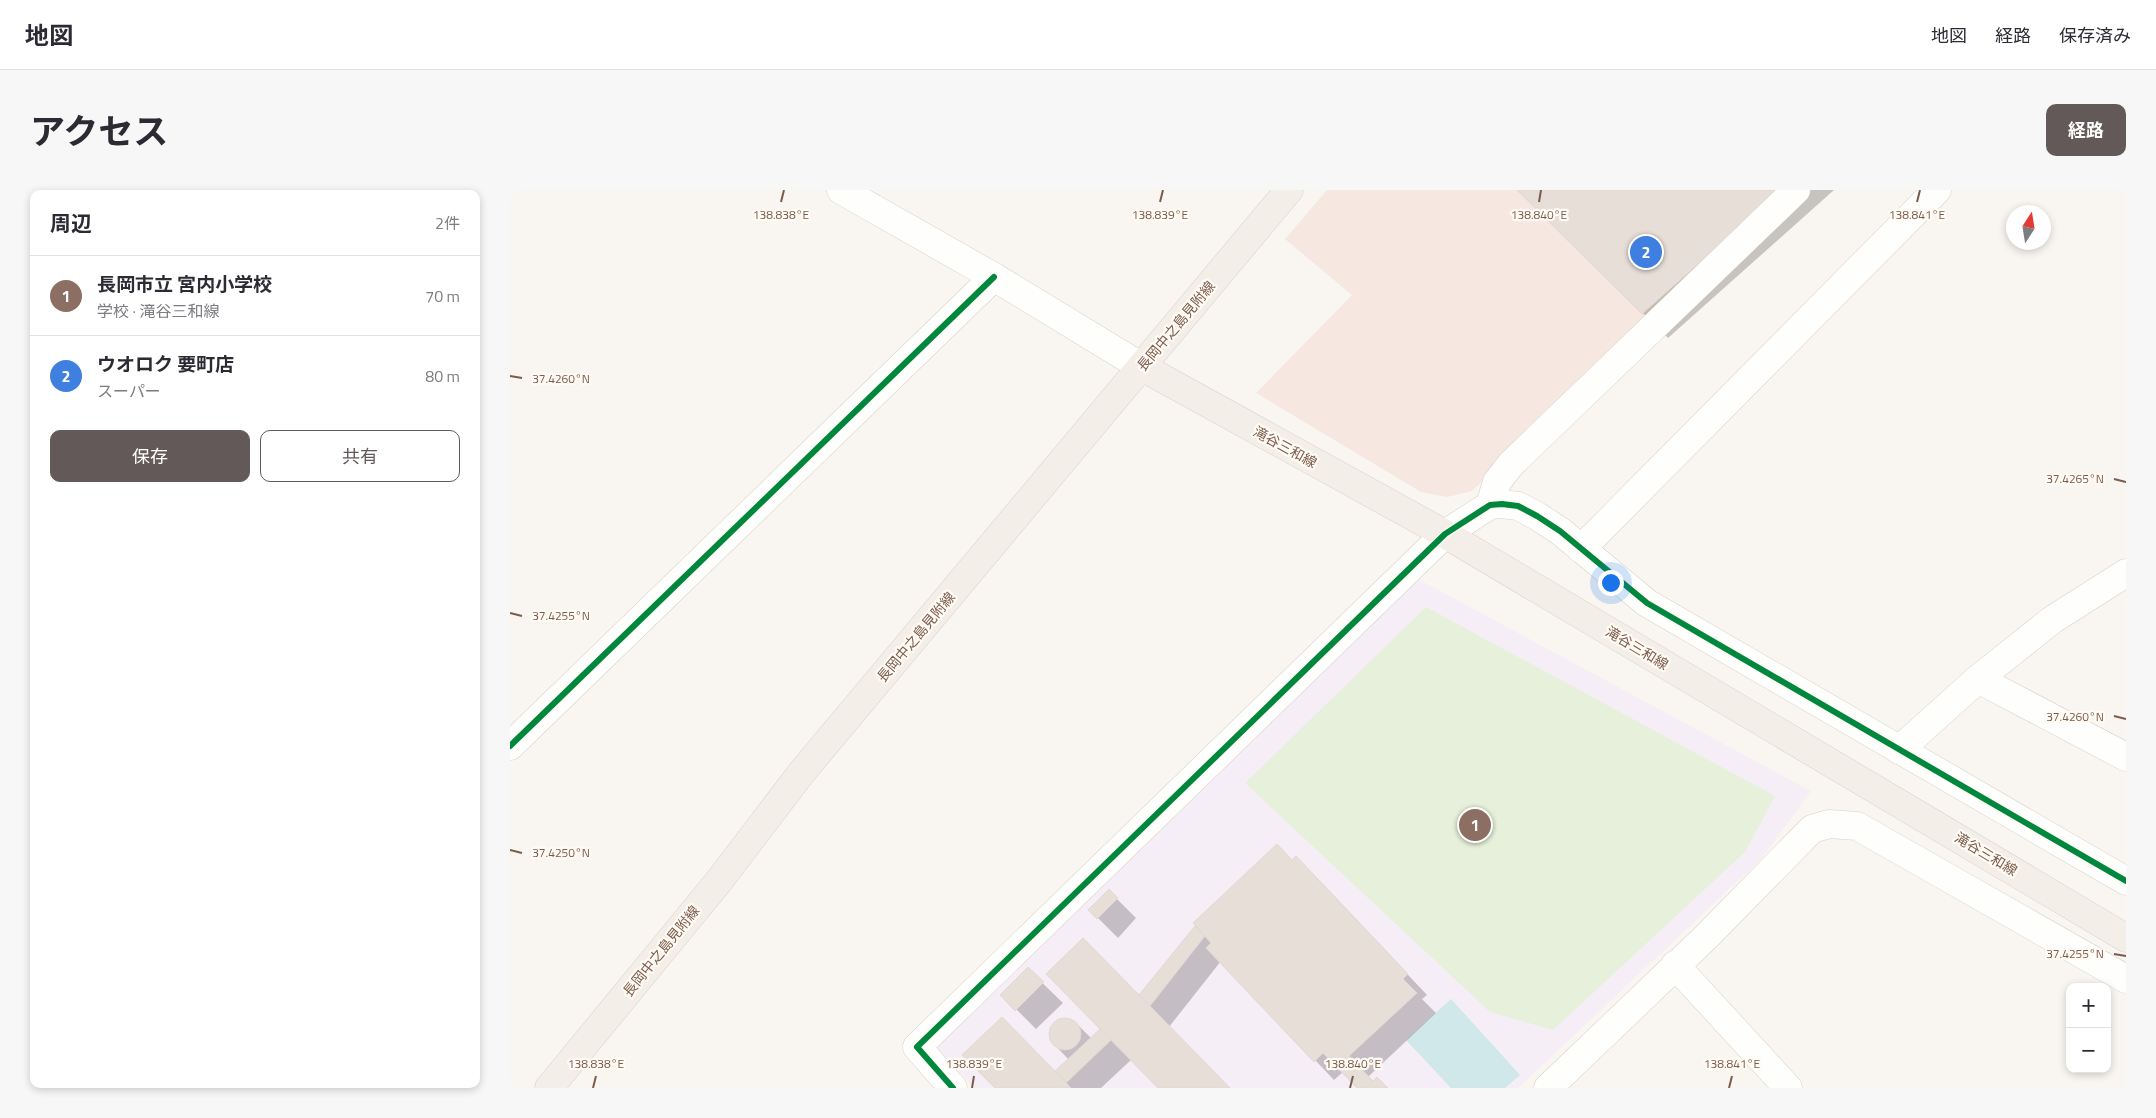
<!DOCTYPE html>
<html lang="ja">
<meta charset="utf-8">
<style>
body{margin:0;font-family:"Titillium Web","Noto Sans JP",sans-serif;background:#f7f7f7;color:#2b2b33}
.controls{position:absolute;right:15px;bottom:15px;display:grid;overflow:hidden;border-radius:10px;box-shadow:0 2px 8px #0003}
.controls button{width:45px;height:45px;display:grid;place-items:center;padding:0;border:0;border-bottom:1px solid #e1e1e2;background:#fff;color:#2b2b33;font:25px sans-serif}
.compass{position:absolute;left:1496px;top:15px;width:45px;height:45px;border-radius:50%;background:#fff;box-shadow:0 2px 8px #0003;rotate:12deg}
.you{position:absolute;left:1100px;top:392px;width:18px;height:18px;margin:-12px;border:4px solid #fff;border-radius:50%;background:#1a73e8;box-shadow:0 0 0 8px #1a73e833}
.badge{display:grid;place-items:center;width:32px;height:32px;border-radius:50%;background:#625958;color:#fff;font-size:16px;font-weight:700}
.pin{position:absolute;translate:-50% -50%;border:2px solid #fff;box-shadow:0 1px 5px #0006}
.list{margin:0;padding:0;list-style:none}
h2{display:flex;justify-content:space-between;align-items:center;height:65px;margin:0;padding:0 20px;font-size:21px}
h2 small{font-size:16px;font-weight:400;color:#7c7c81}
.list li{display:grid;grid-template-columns:32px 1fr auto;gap:15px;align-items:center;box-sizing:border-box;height:80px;padding:0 20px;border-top:1px solid #e1e1e2}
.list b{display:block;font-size:19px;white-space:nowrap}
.list p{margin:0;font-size:16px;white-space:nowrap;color:#7c7c81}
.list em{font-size:16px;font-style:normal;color:#7c7c81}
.actions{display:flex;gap:10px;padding:15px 20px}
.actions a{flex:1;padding:11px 0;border:1px solid #625958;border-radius:10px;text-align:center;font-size:18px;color:#625958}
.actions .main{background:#625958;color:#fff}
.map{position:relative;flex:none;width:1616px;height:898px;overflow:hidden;border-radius:10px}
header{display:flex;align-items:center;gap:30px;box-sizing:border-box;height:70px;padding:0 25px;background:#fff;border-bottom:1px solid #e1e1e2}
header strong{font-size:24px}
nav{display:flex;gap:28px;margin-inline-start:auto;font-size:18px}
.intro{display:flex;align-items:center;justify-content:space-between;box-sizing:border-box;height:120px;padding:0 30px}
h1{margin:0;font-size:35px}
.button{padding:12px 22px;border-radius:10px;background:#625958;color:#fff;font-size:18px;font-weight:700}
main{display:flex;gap:30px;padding:0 30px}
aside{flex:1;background:#fff;border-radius:10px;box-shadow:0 2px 8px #0003}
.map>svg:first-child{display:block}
.commercial{fill:#f6e8e1}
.education{fill:#f6eef6}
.green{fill:#e7f0db}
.water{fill:#d0e8ea}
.shadow{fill:#0003}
.building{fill:#e6ded7;stroke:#e2d8d2}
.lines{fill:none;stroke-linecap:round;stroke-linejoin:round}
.minor-casing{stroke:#d7d1cb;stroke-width:29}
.major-casing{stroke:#dad1cc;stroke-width:29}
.minor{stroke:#fefefd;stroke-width:28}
.major{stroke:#f3eee8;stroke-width:28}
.cycleway-casing{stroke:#fffaf3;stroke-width:9}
.cycleway{stroke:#00873e;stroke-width:6}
.ticks{fill:none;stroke:#7a5c4d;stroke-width:2}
.labels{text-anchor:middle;stroke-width:4.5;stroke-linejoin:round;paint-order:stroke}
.street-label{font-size:14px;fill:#7a5c4d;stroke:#fffaf3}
.ticks-label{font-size:12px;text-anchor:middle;fill:#7a5c4d;stroke:#fffaf3;stroke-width:4.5;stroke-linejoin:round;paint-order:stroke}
</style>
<header>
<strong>地図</strong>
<nav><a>地図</a><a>経路</a><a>保存済み</a></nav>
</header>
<div class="intro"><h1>アクセス</h1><a class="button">経路</a></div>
<main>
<aside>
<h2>周辺<small>2件</small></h2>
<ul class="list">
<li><span class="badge" style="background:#8d6e63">1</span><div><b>長岡市立 宮内小学校</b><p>学校 · 滝谷三和線</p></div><em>70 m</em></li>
<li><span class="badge" style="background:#3f7fe0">2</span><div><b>ウオロク 要町店</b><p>スーパー</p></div><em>80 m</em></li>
</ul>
<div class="actions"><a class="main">保存</a><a>共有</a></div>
</aside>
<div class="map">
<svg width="1616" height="898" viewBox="0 0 1616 898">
<rect width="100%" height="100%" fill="#f9f5f0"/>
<polygon class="commercial" points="817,0 1274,0 962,301 937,307 911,302 746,203 842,105 775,49"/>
<polygon class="education" points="906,388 1301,601 1251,669 1008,898 464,898 426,857"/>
<polygon class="green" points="916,417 1265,606 1235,662 1043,840 980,822 735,593"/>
<polygon class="water" points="941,809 1010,885 995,898 941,898 896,850"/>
<g class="shadow">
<polygon points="1009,0 1324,0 1158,148"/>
<polygon points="783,671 806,687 917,805 912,809 926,823 858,887 863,892 876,898 849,898 833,882 824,890 711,771 659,837 718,898 649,898 622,869 591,898 487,898 545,883 559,870 540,850 542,836 549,829 564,831 582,849 629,807 687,736"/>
<polygon points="599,701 626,728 608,748 580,720"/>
<polygon points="518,779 553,813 526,839 492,805"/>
</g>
<g class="building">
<polygon points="1007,0 1271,0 1132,124"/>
<polygon points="767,654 782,670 786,666 898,784 893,789 907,803 839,866 863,891 856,898 847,898 813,863 804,872 696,758 701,753 683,733"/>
<polygon points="599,699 608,708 587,729 578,720"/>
<polygon points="685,736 695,746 640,816 629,805"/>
<polygon points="573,748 640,816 720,898 648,898 536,784"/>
<polygon points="518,777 534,792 505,821 490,805"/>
<polygon points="492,827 545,881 561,898 485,898 452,865"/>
<circle cx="555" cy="844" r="16"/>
<polygon points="590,839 601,850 556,893 545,881"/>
<polygon points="867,887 878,898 856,898"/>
</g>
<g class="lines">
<g class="minor-casing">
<g id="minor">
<polyline points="331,0 484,87 632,177"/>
<polyline points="980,315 987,292 1001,274 1286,0"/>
<polyline points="1071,359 1427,0"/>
<polyline points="1468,489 1616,567"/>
<polyline points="0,556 484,87"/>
<polyline points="1389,560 1468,489 1542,430 1616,383"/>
<polyline points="1165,775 1278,898"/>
<polyline points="443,898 407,857 935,344 980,315 992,314 1008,316 1027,326 1050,341 1137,413 1616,691"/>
<polyline points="1038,898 1196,747 1302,639 1319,634 1347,636 1616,789"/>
</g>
</g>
<g class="major-casing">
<g id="major">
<polyline points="632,177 935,344 1616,748"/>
<polyline points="39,898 209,691 292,582 779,0"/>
</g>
</g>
<use href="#minor" class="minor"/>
<use href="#major" class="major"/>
<g class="cycleway-casing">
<g id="cycleway">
<polyline points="0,556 484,87"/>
<polyline points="443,898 407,857 935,344 980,315 992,314 1008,316 1027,326 1050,341 1137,413 1616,691"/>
</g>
</g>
<use href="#cycleway" class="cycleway"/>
</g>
<path class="ticks" d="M271 12 274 0M650 12 653 0M1029 12 1031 0M1407 12 1410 0M0 186 12 188M1604 289 1616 292M0 423 12 426M1604 526 1616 529M0 660 12 663M1604 764 1616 766M83 898 86 886M462 898 464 886M840 898 843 886M1219 898 1222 886"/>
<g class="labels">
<g class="street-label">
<text transform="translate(666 136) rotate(-50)" y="5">長岡中之島見附線</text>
<text transform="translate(775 257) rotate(29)" y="5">滝谷三和線</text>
<text transform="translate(406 447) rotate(-50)" y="5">長岡中之島見附線</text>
<text transform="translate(1127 458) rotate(31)" y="5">滝谷三和線</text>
<text transform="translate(1476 664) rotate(31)" y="5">滝谷三和線</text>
<text transform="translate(151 761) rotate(-51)" y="5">長岡中之島見附線</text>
</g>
</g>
<g class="ticks-label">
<text x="271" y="29">138.838°E</text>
<text x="650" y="29">138.839°E</text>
<text x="1029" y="29">138.840°E</text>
<text x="1407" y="29">138.841°E</text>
<text x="51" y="193">37.4260°N</text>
<text x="1565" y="293">37.4265°N</text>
<text x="51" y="430">37.4255°N</text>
<text x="1565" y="531">37.4260°N</text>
<text x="51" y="667">37.4250°N</text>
<text x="1565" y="768">37.4255°N</text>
<text x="86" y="878">138.838°E</text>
<text x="464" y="878">138.839°E</text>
<text x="843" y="878">138.840°E</text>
<text x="1222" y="878">138.841°E</text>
</g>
</svg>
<div class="controls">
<button>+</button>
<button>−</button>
</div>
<svg class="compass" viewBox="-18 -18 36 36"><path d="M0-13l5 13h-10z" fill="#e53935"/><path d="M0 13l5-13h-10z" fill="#7c7c81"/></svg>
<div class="you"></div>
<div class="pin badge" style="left:965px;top:635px;background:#8d6e63">1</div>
<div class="pin badge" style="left:1136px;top:62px;background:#3f7fe0">2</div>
</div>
</main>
